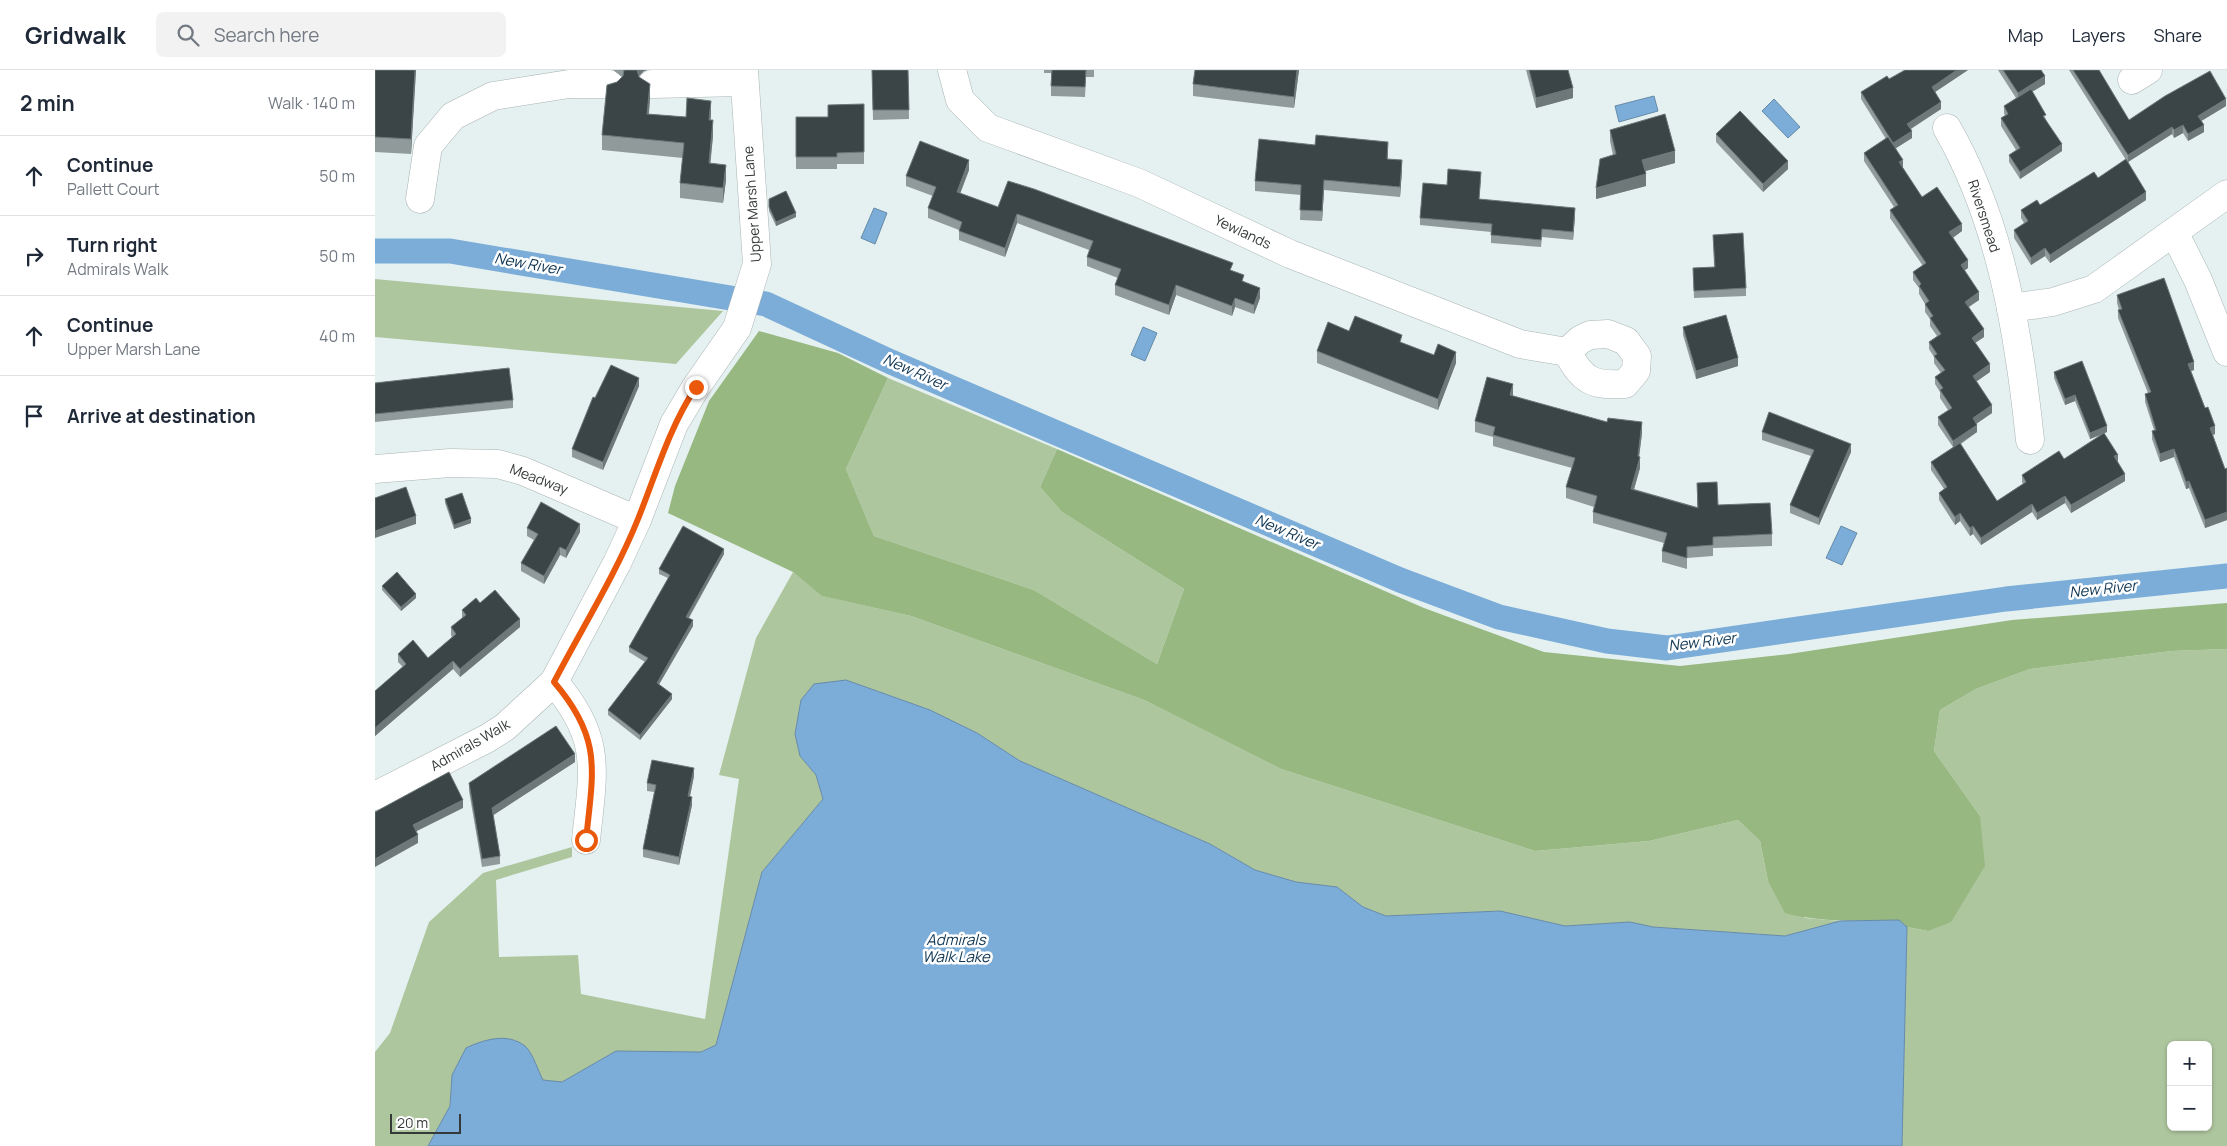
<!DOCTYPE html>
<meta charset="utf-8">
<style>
body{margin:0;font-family:Manrope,sans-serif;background:#f2f2f3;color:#1f2937}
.controls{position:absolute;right:15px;bottom:15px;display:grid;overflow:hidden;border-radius:8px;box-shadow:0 1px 4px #0004}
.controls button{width:45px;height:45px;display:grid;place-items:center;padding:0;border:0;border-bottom:1px solid #e0e1e3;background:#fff;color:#1f2937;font:25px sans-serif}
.scale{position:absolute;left:15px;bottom:12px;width:71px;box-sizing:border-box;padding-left:5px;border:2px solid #353939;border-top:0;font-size:14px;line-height:18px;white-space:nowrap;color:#353939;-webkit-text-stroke:4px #fff;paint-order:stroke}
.stop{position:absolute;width:15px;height:15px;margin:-11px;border:4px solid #ea580c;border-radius:50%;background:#fff}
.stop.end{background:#ea580c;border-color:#fff;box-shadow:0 1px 5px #0008}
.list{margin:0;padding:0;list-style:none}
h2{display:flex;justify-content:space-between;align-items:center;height:65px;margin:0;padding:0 20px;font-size:21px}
h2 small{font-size:16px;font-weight:400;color:#747a83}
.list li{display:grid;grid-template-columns:32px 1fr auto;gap:15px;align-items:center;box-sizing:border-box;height:80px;padding:0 20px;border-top:1px solid #e0e1e3}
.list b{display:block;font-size:19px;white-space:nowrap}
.list p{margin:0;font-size:16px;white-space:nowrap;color:#747a83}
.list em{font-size:16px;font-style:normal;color:#747a83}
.icon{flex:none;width:28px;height:28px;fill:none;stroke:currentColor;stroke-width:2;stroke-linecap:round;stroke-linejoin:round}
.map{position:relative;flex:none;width:1852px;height:1076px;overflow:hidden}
header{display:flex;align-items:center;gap:30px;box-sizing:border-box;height:70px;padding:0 25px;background:#fff;border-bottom:1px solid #e0e1e3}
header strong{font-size:24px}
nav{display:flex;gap:28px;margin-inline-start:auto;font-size:18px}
.search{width:350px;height:45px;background:#f2f2f3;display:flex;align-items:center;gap:12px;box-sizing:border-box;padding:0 18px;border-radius:8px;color:#747a83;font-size:19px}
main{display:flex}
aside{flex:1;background:#fff}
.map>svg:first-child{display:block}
.green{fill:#aec69e;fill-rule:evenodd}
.forest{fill:#97b881}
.water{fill:#7badd8;stroke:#668aa8}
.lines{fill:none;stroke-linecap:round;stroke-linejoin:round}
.canal{stroke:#7badd8;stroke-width:25}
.minor-casing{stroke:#a9b4b3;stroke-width:29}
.minor{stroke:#fff;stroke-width:28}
.wall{fill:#909a9b}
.shaded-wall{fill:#6e7879}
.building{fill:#3b4446;stroke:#6e7879}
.route{stroke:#ea580c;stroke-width:6}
.labels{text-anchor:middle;stroke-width:5;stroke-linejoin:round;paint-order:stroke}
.street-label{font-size:14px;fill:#353939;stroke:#fff}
.water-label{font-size:15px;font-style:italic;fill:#0e3552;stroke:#fff}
</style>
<header>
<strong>Gridwalk</strong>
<div class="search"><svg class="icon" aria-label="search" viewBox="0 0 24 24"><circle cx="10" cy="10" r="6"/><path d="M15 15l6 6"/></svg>Search here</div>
<nav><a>Map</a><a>Layers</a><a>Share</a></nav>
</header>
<main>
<aside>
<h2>2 min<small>Walk · 140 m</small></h2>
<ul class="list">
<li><svg class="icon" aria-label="ahead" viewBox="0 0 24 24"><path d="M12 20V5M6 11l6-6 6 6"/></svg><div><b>Continue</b><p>Pallett Court</p></div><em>50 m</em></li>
<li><svg class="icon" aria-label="right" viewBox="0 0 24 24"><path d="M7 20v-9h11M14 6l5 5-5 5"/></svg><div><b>Turn right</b><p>Admirals Walk</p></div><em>50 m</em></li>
<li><svg class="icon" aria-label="ahead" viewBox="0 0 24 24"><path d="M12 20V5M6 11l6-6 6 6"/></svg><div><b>Continue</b><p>Upper Marsh Lane</p></div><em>40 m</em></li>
<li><svg class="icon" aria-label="arrive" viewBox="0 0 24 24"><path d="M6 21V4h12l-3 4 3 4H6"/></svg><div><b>Arrive at destination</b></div></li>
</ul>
</aside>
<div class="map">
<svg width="1852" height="1076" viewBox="0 0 1852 1076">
<rect width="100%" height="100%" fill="#e5f1f0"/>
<g class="green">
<polygon points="0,209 348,241 301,294 0,267"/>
<polygon points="513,308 682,379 665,417 687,442 809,519 782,594 659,520 499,466 471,399"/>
<polygon points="418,502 448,526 536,546 769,630 906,699 1160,781 1274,771 1363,750 1385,771 1393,811 1430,848 1465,851 1410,866 1278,857 1255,852 1190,856 1125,841 1011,846 988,837 962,817 921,812 880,800 835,774 645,691 602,663 555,640 471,610 426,630 420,664 425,686 441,705 448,729 387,802 341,975 326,982 241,981 187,1012 168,1011 151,977 139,970 77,1005 75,1036 53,1076 0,1076 0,982 15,963 54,852 108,803 197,777 197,787 121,810 124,887 203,885 206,924 330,949 364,709 344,705 381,568"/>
<path d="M1852 579V1076H1527L1532 857 1553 861 1605 746 1559 681 1565 640 1601 619 1655 599 1796 581ZM1796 975H1833V1057H1796Z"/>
</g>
<path class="forest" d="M384 261 463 283 513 308 471 399 499 466 659 520 782 594 809 519 687 442 665 417 682 379 1049 538 1169 582 1305 596 1414 584 1637 550 1852 533V579L1796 581 1655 599 1601 619 1565 640 1559 681 1605 746 1610 796 1576 852 1553 861 1532 857 1524 850C1485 851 1448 853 1410 843L1393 811 1385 771 1363 750 1274 771 1160 781 906 699 769 630 536 546 447 526 418 502 293 443 300 416 334 331Z"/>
<g class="water">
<polygon points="1279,26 1283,41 1244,52 1240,36"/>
<polygon points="1399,29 1425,57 1413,68 1387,41"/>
<polygon points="499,138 512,143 500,174 486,168"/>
<polygon points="768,257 782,263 770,291 756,285"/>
<polygon points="1466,456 1482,463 1467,495 1451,488"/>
<path d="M471 610 555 640 602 663 645 691 835 774 880 800 921 812 962 817 988 837 1011 846 1125 841 1190 856 1255 852 1278 857 1410 866 1465 851 1524 850 1532 857 1527 1076H53L75 1036 77 1005 91 978C108 970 132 962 150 976 158 983 163 1001 168 1010L187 1012 241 981 326 982 341 975 387 802 448 729 441 705 425 686 420 664 426 630 439 614Z"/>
</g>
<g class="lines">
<polyline class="canal" points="0,181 75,181 391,234 516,292 1025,510 1124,547 1232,571 1292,578 1631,529 1852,506"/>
<g class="minor-casing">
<g id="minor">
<path d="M577 0 585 30 613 58 764 113 915 184 1145 274 1192 282C1208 311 1217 316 1250 314L1261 301 1262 286 1251 271 1233 264 1215 265 1205 270 1192 282"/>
<polyline points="1757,10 1773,0"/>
<polyline points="277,14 369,12"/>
<path d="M1572 58C1626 152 1644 264 1655 370"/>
<polyline points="45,129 53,76 78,46 118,26 194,14 234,14"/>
<polyline points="1799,162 1823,210 1852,282"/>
<polyline points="1636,238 1678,232 1719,219 1852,124"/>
<polyline points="0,399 75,393 123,394 148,401 262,450"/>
<path d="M179 612C228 669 218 701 211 770"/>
<polyline points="0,726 113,668 130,657 179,612 242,493 262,450 299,354 321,317 362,258 382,194 369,0"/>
</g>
</g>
<use href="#minor" class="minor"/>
</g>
<g class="wall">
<polygon points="0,0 41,0 36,84 0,82"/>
<polygon points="238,0 272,0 269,1 264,6 275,29 274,44 311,47 336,46 335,50 338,66 335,93 351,110 348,133 305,128 305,113 308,88 227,80 227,65 242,12 247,7"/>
<polygon points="497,0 533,0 534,49 498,50"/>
<polygon points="669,0 719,0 719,7 711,7 710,27 676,26 676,3 669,3"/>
<polygon points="820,0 924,0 919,38 818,26 818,14"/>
<polygon points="1151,0 1193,0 1198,28 1161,38"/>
<polygon points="1593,0 1560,22 1566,39 1536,59 1537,68 1521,78 1528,98 1547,127 1587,161 1578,168 1593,198 1589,200 1604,230 1594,237 1609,267 1600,273 1615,302 1601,311 1617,343 1601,354 1602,362 1586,374 1622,431 1648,414 1647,412 1647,405 1689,389 1729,364 1715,369 1700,331 1690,335 1679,308 1679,302 1732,362 1729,363 1743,392 1750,411 1696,443 1690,433 1662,450 1657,442 1606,475 1598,464 1595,466 1585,451 1580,455 1564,430 1564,423 1569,419 1556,400 1556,392 1578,377 1563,355 1563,347 1573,340 1565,328 1565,322 1560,314 1560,307 1566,303 1559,293 1559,287 1554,279 1554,272 1562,266 1555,256 1555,249 1550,242 1550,234 1544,224 1544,218 1538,210 1538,202 1548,196 1515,148 1515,140 1519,137 1489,91 1489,83 1511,69 1486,29 1486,22 1514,9"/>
<polygon points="1623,0 1666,0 1670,14 1657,22 1687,81 1645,109 1634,92 1634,85 1641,80 1626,56 1626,48 1630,46 1629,43 1629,36 1641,28"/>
<polygon points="1694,0 1724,0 1754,50 1851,36 1826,51 1829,62 1813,71 1808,63 1799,68 1797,64 1753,92 1771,130 1675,193 1670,186 1656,195 1639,168 1639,160 1649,153 1646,148 1646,140 1665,135 1723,108 1751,90"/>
<polygon points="489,34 489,94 462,94 462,99 421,99 421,47 453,47"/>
<polygon points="1235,60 1300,93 1270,101 1271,116 1221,129 1238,85 1235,71"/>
<polygon points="1341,64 1413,99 1388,122 1341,72"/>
<polygon points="1013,82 1013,89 1027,100 1025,127 949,120 947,151 925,150 926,125 880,121 880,111"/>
<polygon points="594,100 585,123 623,137 858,201 885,228 879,244 860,237 857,246 801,225 794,245 740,225 740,215 743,208 712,196 712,187 714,180 642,153 630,187 584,170 584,160 553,148 553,138 558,126 531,116 531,106"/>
<polygon points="1106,110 1104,129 1200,146 1198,170 1167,167 1166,177 1116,173 1116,162 1045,155 1045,148"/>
<polygon points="394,129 421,147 401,156 394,141"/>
<polygon points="1338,165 1371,218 1371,226 1319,228 1318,198 1339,197"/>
<polygon points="1742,225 1819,300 1816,301 1840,364 1838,365 1850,399 1852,398 1852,450 1830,458 1814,418 1811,419 1799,387 1785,392 1777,369 1777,361 1779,360 1770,332 1770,324 1773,323 1743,248 1743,240 1744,240 1742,233"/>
<polygon points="1308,257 1363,296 1321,309 1308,265"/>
<polygon points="974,261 1027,273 1081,293 1063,340 942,293 942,281"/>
<polygon points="0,313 138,330 138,338 0,352"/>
<polygon points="264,316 228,400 197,387 197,379 220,328"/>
<polygon points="1138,326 1267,363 1264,386 1265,398 1259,419 1322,437 1322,413 1343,435 1397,464 1397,476 1338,478 1338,486 1312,488 1312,499 1287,492 1287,481 1289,473 1218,453 1218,442 1219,437 1191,428 1191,417 1197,398 1118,376 1118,367 1100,362 1100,351"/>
<polygon points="1387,362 1476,382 1444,455 1415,443 1415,435 1436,386 1387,370"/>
<polygon points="70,429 96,453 79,459 70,433"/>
<polygon points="152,458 205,462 191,488 185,485 169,514 146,501 146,493 159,470 152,466"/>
<polygon points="349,484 314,548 318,556 284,614 297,629 265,670 233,645 233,640 270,592 254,582 254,577 293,508 284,504 284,499"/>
<polygon points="7,516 41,528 26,541 7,520"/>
<polygon points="105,533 145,557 85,607 78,599 0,666 0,621 28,597 23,592 23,584 53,588 77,567 76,565 76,557 87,548 87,540"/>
<polygon points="200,692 118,745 125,786 125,794 107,797 94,721 94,713"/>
<polygon points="319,706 315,727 317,735 304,795 268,787 268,779 279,722 272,721 272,713"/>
</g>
<g class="shaded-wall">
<polygon points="40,0 41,0 36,84 36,69"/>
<polygon points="261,0 272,0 269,1 263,7"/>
<polygon points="922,0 924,0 919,38 919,27"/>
<polygon points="1582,0 1593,0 1557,24 1557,17"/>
<polygon points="1670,6 1670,14 1643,30 1643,23"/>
<polygon points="275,14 275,29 272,59 272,44"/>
<polygon points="1198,18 1198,28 1161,38 1161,28"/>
<polygon points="1851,29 1851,36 1823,53 1823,46"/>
<polygon points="336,31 336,46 334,65 334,50"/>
<polygon points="1566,32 1566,39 1532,61 1532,54"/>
<polygon points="338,50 338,66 334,108 334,93"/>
<polygon points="1808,55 1808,63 1799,68 1799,60"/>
<polygon points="1829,55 1829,62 1813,71 1813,64"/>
<polygon points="1797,57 1797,64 1753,92 1753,85"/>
<polygon points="1537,61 1537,68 1518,80 1518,73"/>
<polygon points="1687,74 1687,81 1645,109 1645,102"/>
<polygon points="1300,81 1300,93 1267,102 1267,90"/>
<polygon points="594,90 594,100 582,132 582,122"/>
<polygon points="1027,90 1027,100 1025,127 1025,117"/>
<polygon points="1528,90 1528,97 1524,100 1524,92"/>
<polygon points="1413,91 1413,99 1388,122 1388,114"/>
<polygon points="351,95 351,110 348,133 348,118"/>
<polygon points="1271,104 1271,116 1221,129 1221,118"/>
<polygon points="949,110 949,120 947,151 947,141"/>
<polygon points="1771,122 1771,130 1675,193 1675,185"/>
<polygon points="1200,138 1200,146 1198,170 1198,162"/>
<polygon points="421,143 421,147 401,156 401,152"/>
<polygon points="642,144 642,153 630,187 630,178"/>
<polygon points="1587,154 1587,161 1574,170 1574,162"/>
<polygon points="1670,178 1670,186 1656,195 1656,188"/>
<polygon points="1593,190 1593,198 1586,203 1586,195"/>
<polygon points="801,215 801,225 794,245 794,235"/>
<polygon points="885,218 885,228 879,244 879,235"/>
<polygon points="1604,222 1604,230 1590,239 1590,232"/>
<polygon points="860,228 860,237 857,246 857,236"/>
<polygon points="1609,259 1609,267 1597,275 1597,268"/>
<polygon points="1081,282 1081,293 1063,340 1063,329"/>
<polygon points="1363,288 1363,296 1321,309 1321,301"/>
<polygon points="1819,292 1819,300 1813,302 1813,294"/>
<polygon points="1615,294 1615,302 1598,314 1598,306"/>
<polygon points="264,308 264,316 228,400 228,392"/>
<polygon points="1138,314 1138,325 1135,336 1135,325"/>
<polygon points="1700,325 1700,331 1690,335 1690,329"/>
<polygon points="1617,335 1617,343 1598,356 1598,348"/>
<polygon points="1267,352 1267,363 1263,396 1265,387 1265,398 1256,430 1256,419 1263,386"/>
<polygon points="1602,355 1602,362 1578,378 1578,371"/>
<polygon points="1732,356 1732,362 1715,369 1715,363"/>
<polygon points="1840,356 1840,364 1835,366 1835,358"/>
<polygon points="1476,374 1476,382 1444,455 1444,448"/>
<polygon points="1799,379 1799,387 1785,392 1785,384"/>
<polygon points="1743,385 1743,392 1739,386"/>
<polygon points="1750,404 1750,411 1696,443 1696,435"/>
<polygon points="1814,411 1814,418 1811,419 1811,412"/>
<polygon points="1690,426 1690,433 1662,450 1662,443"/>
<polygon points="1657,434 1657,442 1606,475 1606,468"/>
<polygon points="1852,442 1852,450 1830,458 1830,450"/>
<polygon points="1585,443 1585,451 1580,455 1580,447"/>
<polygon points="41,446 41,454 0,468 0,461"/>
<polygon points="96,449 96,453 79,459 79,455"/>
<polygon points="205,454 205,462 191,488 191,480"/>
<polygon points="1598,456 1598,464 1595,466 1595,458"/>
<polygon points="185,477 185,485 169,514 169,506"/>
<polygon points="349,479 349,484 311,552 311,547"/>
<polygon points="41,524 41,528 26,541 26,537"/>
<polygon points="145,549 145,557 85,607 85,599"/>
<polygon points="318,550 318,556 282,618 282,613"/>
<polygon points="78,591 78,599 0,666 0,658"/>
<polygon points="297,624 297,629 265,670 265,665"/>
<polygon points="200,684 200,692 117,746 117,738"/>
<polygon points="319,698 319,706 313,734 313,726"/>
<polygon points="317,727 317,735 304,795 304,787"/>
<polygon points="88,730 88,738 38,763 38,755"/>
<polygon points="43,765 43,773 0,797 0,789"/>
</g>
<g class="building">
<polygon points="0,0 40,0 36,69 0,67"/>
<polygon points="249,0 262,0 264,7 275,14 272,44 311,47 312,28 336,31 334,50 338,50 334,93 351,95 348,118 305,113 309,73 227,65 232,15 242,12 248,6"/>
<polygon points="497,0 533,0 534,40 498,40"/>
<polygon points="677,0 711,0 710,17 676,16"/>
<polygon points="820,0 922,0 919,27 818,14"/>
<polygon points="1154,0 1193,0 1198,18 1161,28"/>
<polygon points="1530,0 1582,0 1557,17 1566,32 1532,54 1537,61 1518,73 1486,22 1512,6 1514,9"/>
<polygon points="1628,0 1666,0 1670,6 1643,23"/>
<polygon points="1698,0 1724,0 1754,50 1790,26 1835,1 1851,29 1823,46 1829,55 1813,64 1808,55 1799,60 1797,57 1753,85"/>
<polygon points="1656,19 1671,45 1668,46 1687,74 1645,102 1634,85 1645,78 1626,48 1633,44 1629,36"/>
<polygon points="489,34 489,82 462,83 462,87 421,87 421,47 453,47 453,35"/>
<polygon points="1365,41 1413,91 1388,114 1341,64"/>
<polygon points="1290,44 1300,81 1267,90 1271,104 1221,118 1225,89 1241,84 1235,60"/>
<polygon points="941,65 1013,72 1012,89 1027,90 1025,117 949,110 947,141 925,140 926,115 880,111 884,69 940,75"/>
<polygon points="1513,67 1528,90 1524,92 1547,127 1562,117 1587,154 1574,162 1593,190 1586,195 1604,222 1590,232 1609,259 1597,268 1615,294 1598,306 1617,335 1598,348 1602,355 1578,371 1563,347 1577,338 1565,320 1568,318 1560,307 1570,300 1559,286 1562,284 1554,272 1566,264 1555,248 1558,246 1550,234 1554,231 1544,216 1546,214 1538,202 1551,193 1515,140 1523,135 1489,83"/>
<polygon points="545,71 594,90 582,122 623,137 633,111 659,119 858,193 855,200 869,205 867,211 885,218 879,235 860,228 857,236 801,215 794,235 740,215 746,199 712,187 718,171 642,144 630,178 584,161 587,152 553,138 561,117 531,106"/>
<polygon points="1751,89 1771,122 1675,185 1670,178 1656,188 1639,160 1653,151 1646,140 1662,130 1665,135 1719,102 1723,108"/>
<polygon points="1073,99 1106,102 1104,129 1200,138 1198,162 1167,159 1166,170 1116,165 1117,154 1045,148 1048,113 1072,115"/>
<polygon points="411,121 421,143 401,152 394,137 394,129"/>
<polygon points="1368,163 1371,218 1319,221 1318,198 1340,197 1338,165"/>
<polygon points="1789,208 1819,292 1813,294 1830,338 1833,337 1840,356 1835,358 1850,399 1852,398 1852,442 1830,450 1814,411 1811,412 1799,379 1785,384 1777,361 1781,360 1770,324 1776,322 1743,240 1747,239 1742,225"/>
<polygon points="1351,245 1363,288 1321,301 1308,257"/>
<polygon points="980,246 1027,265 1025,272 1059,285 1063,274 1081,282 1063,329 942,281 953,252 974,261"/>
<polygon points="1707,291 1732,356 1715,363 1700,325 1690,329 1679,302"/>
<polygon points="236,295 264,308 228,392 197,379 218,327 220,328"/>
<polygon points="134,298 138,330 0,344 0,313"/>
<polygon points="1112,307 1138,314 1135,325 1149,329 1232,352 1233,348 1267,352 1263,386 1265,387 1256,419 1323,438 1322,413 1342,412 1343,435 1395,433 1397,464 1338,467 1338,475 1312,477 1312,488 1287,481 1292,463 1218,442 1222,426 1191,417 1200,388 1118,365 1120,357 1100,351"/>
<polygon points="1394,342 1476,374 1444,448 1415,435 1439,380 1387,362"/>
<polygon points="1729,363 1743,385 1739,386 1750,404 1696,435 1690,426 1662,443 1657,434 1606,468 1598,456 1595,458 1585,443 1580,447 1564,423 1572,417 1556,392 1585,373 1622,431 1651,412 1647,405 1684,381 1689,389"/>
<polygon points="31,417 41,446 0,461 0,428"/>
<polygon points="87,423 96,449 79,455 70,429"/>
<polygon points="166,432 205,454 191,480 185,477 169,506 146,493 163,464 152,458"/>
<polygon points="308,456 349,479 311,547 318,550 282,613 297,624 265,665 233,640 273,588 254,577 295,505 284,499"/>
<polygon points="22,502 41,524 26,537 7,516"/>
<polygon points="120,520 145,549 85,599 78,591 0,658 0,621 31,594 23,584 38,570 53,588 81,564 76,557 91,545 87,540 101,528 105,533"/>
<polygon points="181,656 200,684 117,738 125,786 107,789 94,713"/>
<polygon points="277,690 319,698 313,726 317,727 304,787 268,779 281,715 272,713"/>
<polygon points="74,702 88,730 38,755 43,765 0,789 0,742"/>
</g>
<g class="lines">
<path class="route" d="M211 770C218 701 228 669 179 612 207 558 240 506 263 449 281 404 294 358 321 317"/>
</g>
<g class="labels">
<g class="street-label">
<text transform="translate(377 134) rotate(-94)" y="5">Upper Marsh Lane</text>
<text transform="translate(1609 146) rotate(72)" y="5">Riversmead</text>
<text transform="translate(868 162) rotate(25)" y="5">Yewlands</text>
<text transform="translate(164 409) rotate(21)" y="5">Meadway</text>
<text transform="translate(95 675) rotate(-30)" y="5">Admirals Walk</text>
</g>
<g class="water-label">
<text transform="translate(153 194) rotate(10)" y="5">New River</text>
<text transform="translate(540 302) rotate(24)" y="5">New River</text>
<text transform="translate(912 462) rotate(23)" y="5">New River</text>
<text transform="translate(1728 519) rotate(-6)" y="5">New River</text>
<text transform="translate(1327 572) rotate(-7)" y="5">New River</text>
<text x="581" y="875">Admirals<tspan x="581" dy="17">Walk Lake</tspan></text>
</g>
</g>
</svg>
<div class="controls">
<button>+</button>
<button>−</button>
</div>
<div class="scale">20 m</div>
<div class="stop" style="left:211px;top:770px"></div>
<div class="stop end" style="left:321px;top:317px"></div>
</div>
</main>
